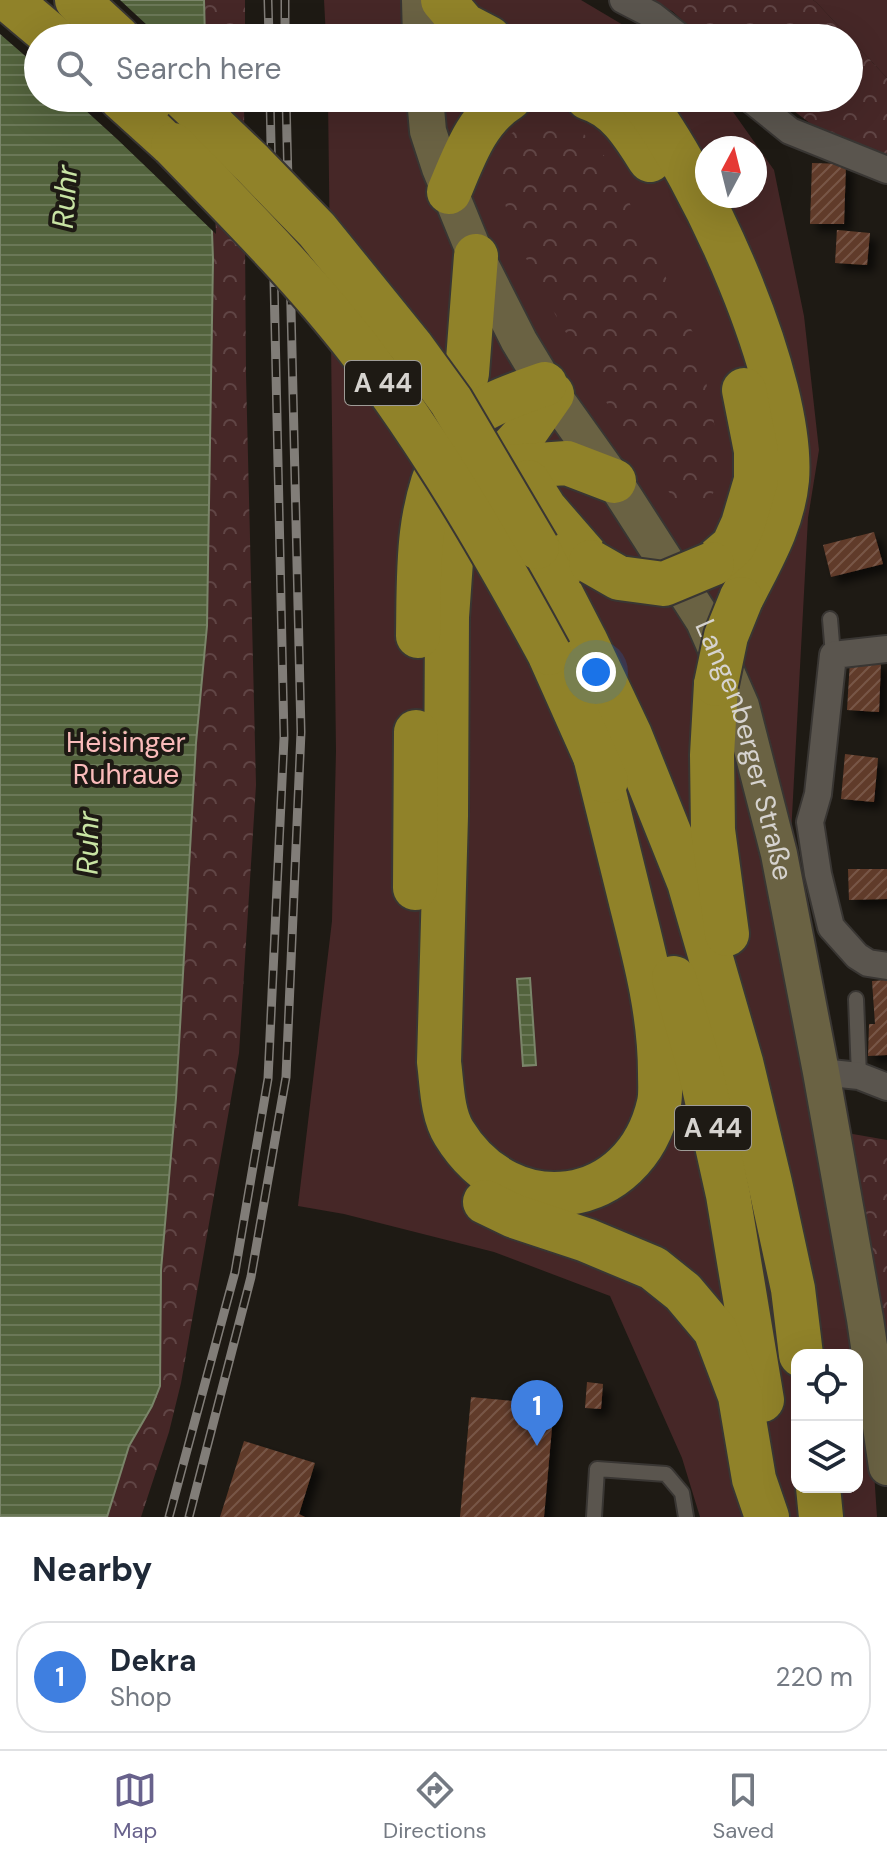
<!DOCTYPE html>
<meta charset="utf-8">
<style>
body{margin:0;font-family:"DM Sans",sans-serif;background:#f6f6f7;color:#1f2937}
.controls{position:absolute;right:24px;bottom:24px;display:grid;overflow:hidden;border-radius:16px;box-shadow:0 8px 32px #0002}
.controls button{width:72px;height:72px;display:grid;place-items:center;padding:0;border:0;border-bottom:2px solid #e0e1e3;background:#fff;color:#1f2937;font:40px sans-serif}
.compass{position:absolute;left:695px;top:136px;width:72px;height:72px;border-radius:50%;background:#fff;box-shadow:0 8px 32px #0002;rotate:7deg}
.you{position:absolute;left:596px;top:672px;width:28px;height:28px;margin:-20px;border:6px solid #fff;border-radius:50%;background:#1a73e8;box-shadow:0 0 0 12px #1a73e833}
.badge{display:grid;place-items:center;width:52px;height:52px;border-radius:50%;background:#68628c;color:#fff;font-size:26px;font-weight:700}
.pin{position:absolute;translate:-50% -66px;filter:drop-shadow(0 2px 4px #0008)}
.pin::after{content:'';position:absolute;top:42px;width:28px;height:24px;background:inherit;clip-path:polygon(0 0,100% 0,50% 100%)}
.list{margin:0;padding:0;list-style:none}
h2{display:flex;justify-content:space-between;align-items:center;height:104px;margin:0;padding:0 32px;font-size:34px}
h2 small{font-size:26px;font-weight:400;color:#747a83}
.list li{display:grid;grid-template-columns:52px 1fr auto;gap:24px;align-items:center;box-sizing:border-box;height:112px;margin:0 16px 16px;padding:0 16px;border:2px solid #e0e1e3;border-radius:32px}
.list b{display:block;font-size:30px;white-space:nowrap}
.list p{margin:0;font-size:26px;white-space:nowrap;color:#747a83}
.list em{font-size:26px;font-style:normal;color:#747a83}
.icon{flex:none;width:44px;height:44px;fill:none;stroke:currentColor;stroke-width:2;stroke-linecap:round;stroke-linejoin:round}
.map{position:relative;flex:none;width:887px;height:1517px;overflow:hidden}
.search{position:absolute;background:#fff;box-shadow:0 8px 32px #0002;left:24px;right:24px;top:24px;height:88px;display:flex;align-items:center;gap:20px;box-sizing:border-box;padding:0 28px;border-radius:44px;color:#747a83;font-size:30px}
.sheet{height:232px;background:#fff}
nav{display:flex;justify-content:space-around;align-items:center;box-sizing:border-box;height:112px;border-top:2px solid #e0e1e3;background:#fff;font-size:22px;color:#747a83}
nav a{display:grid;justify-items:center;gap:4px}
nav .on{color:#68628c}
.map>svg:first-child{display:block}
.green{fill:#462727;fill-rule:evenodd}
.forest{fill:url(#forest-crowns)}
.water{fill:url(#water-rules);stroke:#7a8569;stroke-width:2}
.pier{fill:#1e1a14}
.building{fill:url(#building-hatch);filter:url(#shadow)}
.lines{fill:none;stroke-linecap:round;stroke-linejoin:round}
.lane-casing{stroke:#393633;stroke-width:18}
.street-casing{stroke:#393633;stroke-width:30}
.secondary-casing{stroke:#393633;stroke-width:40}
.highway-casing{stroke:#393633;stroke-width:48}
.lane{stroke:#5a554e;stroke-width:14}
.street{stroke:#5a554e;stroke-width:26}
.secondary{stroke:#6a6243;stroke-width:36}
.highway{stroke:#908229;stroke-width:44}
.rail-casing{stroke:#817d78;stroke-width:9}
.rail{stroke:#1e1a14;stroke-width:6;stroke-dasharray:18;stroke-linecap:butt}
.highway-bridge-casing{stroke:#393633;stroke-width:48;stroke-linecap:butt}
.highway-bridge{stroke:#908229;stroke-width:44}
.labels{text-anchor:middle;stroke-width:8;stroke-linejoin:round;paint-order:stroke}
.shield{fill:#1e1a14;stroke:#9f9c97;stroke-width:2}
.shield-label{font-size:26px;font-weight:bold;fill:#d6d3cf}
.park-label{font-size:28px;fill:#fabbba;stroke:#1e1a14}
.street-label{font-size:28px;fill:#d6d3cf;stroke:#1e1a14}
.water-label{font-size:30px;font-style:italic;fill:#c8e4a3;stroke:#1e1a14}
</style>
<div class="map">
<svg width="887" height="1517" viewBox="0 0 887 1517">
<defs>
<pattern id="forest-crowns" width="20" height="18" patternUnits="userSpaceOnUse" patternTransform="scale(2)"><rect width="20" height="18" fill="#462727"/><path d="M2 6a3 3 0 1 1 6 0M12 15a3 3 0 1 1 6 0" fill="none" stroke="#604545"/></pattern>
<pattern id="water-rules" width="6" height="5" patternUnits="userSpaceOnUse" patternTransform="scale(2)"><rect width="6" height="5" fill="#53633d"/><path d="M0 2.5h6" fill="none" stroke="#6b7858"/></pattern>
<pattern id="building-hatch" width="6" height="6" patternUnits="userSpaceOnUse" patternTransform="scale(2)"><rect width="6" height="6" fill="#613b29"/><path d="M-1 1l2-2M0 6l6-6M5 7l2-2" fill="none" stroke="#775647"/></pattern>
<filter id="shadow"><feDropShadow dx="7" dy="7" stdDeviation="4" flood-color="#0009"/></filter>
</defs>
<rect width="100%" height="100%" fill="#1e1a14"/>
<g class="green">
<polygon points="324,0 581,0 645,38 326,38"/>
<polygon points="813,0 887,0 887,78 817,3"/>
<path d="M328 98H718L731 109 774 170 804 316 819 450 808 518 786 928 857 1355H797V1487H857V1357L872 1442 877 1517H700L682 1458 610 1296 494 1252 344 1214 298 1206 332 921 336 751ZM707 148H755V196H707Z"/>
</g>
<g class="forest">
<polygon points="204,0 245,0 245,38 205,38"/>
<polygon points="647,0 813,0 817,3 887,78 887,171 866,166 777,98 849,98 849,38 702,38 672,11"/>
<polygon points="207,98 244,98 246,375 256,785 239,1053 181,1383 169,1432 141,1517 107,1517 129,1446 152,1406 161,1360 161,1270 196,743 207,626 213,259"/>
<polygon points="533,122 580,130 609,161 694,335 711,402 721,470 709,505 693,509 676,502 608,405 551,307 511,229 498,173 510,134"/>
<polygon points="847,1133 887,1140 887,1379"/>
</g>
<g class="water">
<polygon points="0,0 204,0 205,38 38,38 38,98 207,98 213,259 207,626 196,743 176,1098 161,1270 160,1386 152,1406 129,1446 107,1517 0,1517"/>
<polygon points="530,978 536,1065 523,1066 517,979"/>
</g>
<g class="pier">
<polygon points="0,0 120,0 161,38 38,38 38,67 0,34"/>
<polygon points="72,98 211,98 216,234 117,139"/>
</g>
<g class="building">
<polygon points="812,163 846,164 844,224 810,224"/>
<polygon points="837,230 870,233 867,265 835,263"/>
<polygon points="874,532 883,564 831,577 823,545"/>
<polygon points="850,660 881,662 879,712 847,710"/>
<polygon points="845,754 878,758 874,802 841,799"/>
<polygon points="848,869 887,869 887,899 849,900"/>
<polygon points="887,980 887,1055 868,1056 869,1024 875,1024 872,981"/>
<polygon points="587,1382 603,1384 601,1409 585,1408"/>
<polygon points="471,1397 554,1405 544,1517 460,1517"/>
<polygon points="244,1441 315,1463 299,1514 305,1517 220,1517"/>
</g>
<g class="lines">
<g class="lane-casing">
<g id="lane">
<polyline points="830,619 833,655"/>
<polyline points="856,999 859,1076"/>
<polyline points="594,1517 597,1469 666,1474 682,1493 686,1517"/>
</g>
</g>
<g class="street-casing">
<g id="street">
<polyline points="623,0 652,15 681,38"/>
<polyline points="749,98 790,131 887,170"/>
<polyline points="887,649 833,655 818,794 810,822 818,874 831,927 857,956 868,963 887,966"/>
<polyline points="821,1072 859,1076 887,1087"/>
</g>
</g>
<g class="secondary-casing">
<g id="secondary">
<polyline points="420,0 421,38"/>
<path id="s1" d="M425 98 428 131 440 168 476 256 519 341 545 384 614 481 704 621 741 706 779 854 821 1072 865 1319 887 1467"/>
</g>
</g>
<g class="highway-casing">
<g id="highway">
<polyline points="9,0 54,38"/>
<polyline points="77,0 118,38"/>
<polyline points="443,0 464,25 489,38"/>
<polyline points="121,98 173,145"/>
<path d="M588 98C618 107 634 135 650 160"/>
<path d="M640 98C702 176 795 381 787 480 783 524 760 561 741 599"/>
<path d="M449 192C464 157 476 119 510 98"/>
<path d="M552 394 522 437 493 468 465 514 452 547 447 617 446 816 439 1062C442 1085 442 1114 454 1133 511 1226 635 1210 659 1103 661 1094 660 1083 660 1073 660 1016 646 961 632 906 619 855 607 803 594 752"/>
<polyline points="455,431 467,373 476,256"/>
<polyline points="493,468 567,463 614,481"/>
<polyline points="528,482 545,509 591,562"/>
<polyline points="537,547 585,640 630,735 689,882 741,1062 770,1183 793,1289 801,1355"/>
<polyline points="712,564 733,546 743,524 756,480 756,451 744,390"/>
<path d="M418 636C419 574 416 512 444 455 448 446 451 435 458 428 482 405 514 395 545 384"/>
<polyline points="549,653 606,781"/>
<polyline points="716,684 712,755 713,830 727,934"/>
<polyline points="415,888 416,732"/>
<polyline points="674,978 700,1069 728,1195 762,1400"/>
<polyline points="485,1202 514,1216 586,1240 653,1268 683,1292 715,1330 740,1396 754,1479 767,1517"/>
<polyline points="818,1487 821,1517"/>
</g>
</g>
<use href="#lane" class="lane"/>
<use href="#street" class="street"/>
<use href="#secondary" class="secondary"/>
<use href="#highway" class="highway"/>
<g class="rail-casing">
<g id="rail">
<polyline points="268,0 269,38"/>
<polyline points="285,0 285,38"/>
<polyline points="169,1517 235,1272 268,1079 284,738 270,98"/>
<polyline points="189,1517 251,1277 286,1077 301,732 286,98"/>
</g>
</g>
<use href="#rail" class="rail"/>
<g class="highway-bridge-casing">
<g id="highway-bridge">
<polyline points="184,98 252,163 317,230 411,346 451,401 537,547"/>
<path d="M173 145C237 211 302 276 358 348 431 443 492 548 549 653"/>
<polyline points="591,562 619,578 664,584 712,564"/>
<polyline points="716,684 726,636 741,599"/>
</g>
</g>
<use href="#highway-bridge" class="highway-bridge"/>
</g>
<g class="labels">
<g class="shield">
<rect x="345" y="361" width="76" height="44" rx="6"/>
<rect x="675" y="1106" width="76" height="44" rx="6"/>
</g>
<g class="shield-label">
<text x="383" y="392">A 44</text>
<text x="713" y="1137">A 44</text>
</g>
<g class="park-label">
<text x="126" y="752">Heisinger<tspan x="126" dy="32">Ruhraue</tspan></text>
</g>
<g class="street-label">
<text dy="10" stroke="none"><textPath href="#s1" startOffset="734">Langenberger Straße</textPath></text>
</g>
<g class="water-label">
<text transform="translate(65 197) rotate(-86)" y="10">Ruhr</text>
<text transform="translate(88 843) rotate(-89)" y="10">Ruhr</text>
</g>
</g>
</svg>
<div class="controls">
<button><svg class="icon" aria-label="locate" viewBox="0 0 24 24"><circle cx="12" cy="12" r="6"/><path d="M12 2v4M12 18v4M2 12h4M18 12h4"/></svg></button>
<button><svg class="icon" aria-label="layers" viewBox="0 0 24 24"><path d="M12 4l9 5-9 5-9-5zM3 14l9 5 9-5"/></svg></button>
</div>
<svg class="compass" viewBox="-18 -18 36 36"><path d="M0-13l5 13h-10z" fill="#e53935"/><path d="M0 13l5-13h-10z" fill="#747a83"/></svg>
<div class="you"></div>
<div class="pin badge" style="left:537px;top:1446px;background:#3f7fe0">1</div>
<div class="search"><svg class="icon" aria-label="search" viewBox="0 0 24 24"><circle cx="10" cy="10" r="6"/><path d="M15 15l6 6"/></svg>Search here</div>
</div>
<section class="sheet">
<h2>Nearby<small></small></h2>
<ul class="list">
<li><span class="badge" style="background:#3f7fe0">1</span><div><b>Dekra</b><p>Shop</p></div><em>220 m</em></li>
</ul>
</section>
<nav>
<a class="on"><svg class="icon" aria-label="map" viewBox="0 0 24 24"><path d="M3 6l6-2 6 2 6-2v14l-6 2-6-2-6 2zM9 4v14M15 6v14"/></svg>Map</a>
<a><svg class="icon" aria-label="directions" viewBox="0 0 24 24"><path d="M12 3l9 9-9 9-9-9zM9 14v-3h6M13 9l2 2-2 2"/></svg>Directions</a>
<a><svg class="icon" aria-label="saved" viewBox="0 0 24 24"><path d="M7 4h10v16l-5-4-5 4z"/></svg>Saved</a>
</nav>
